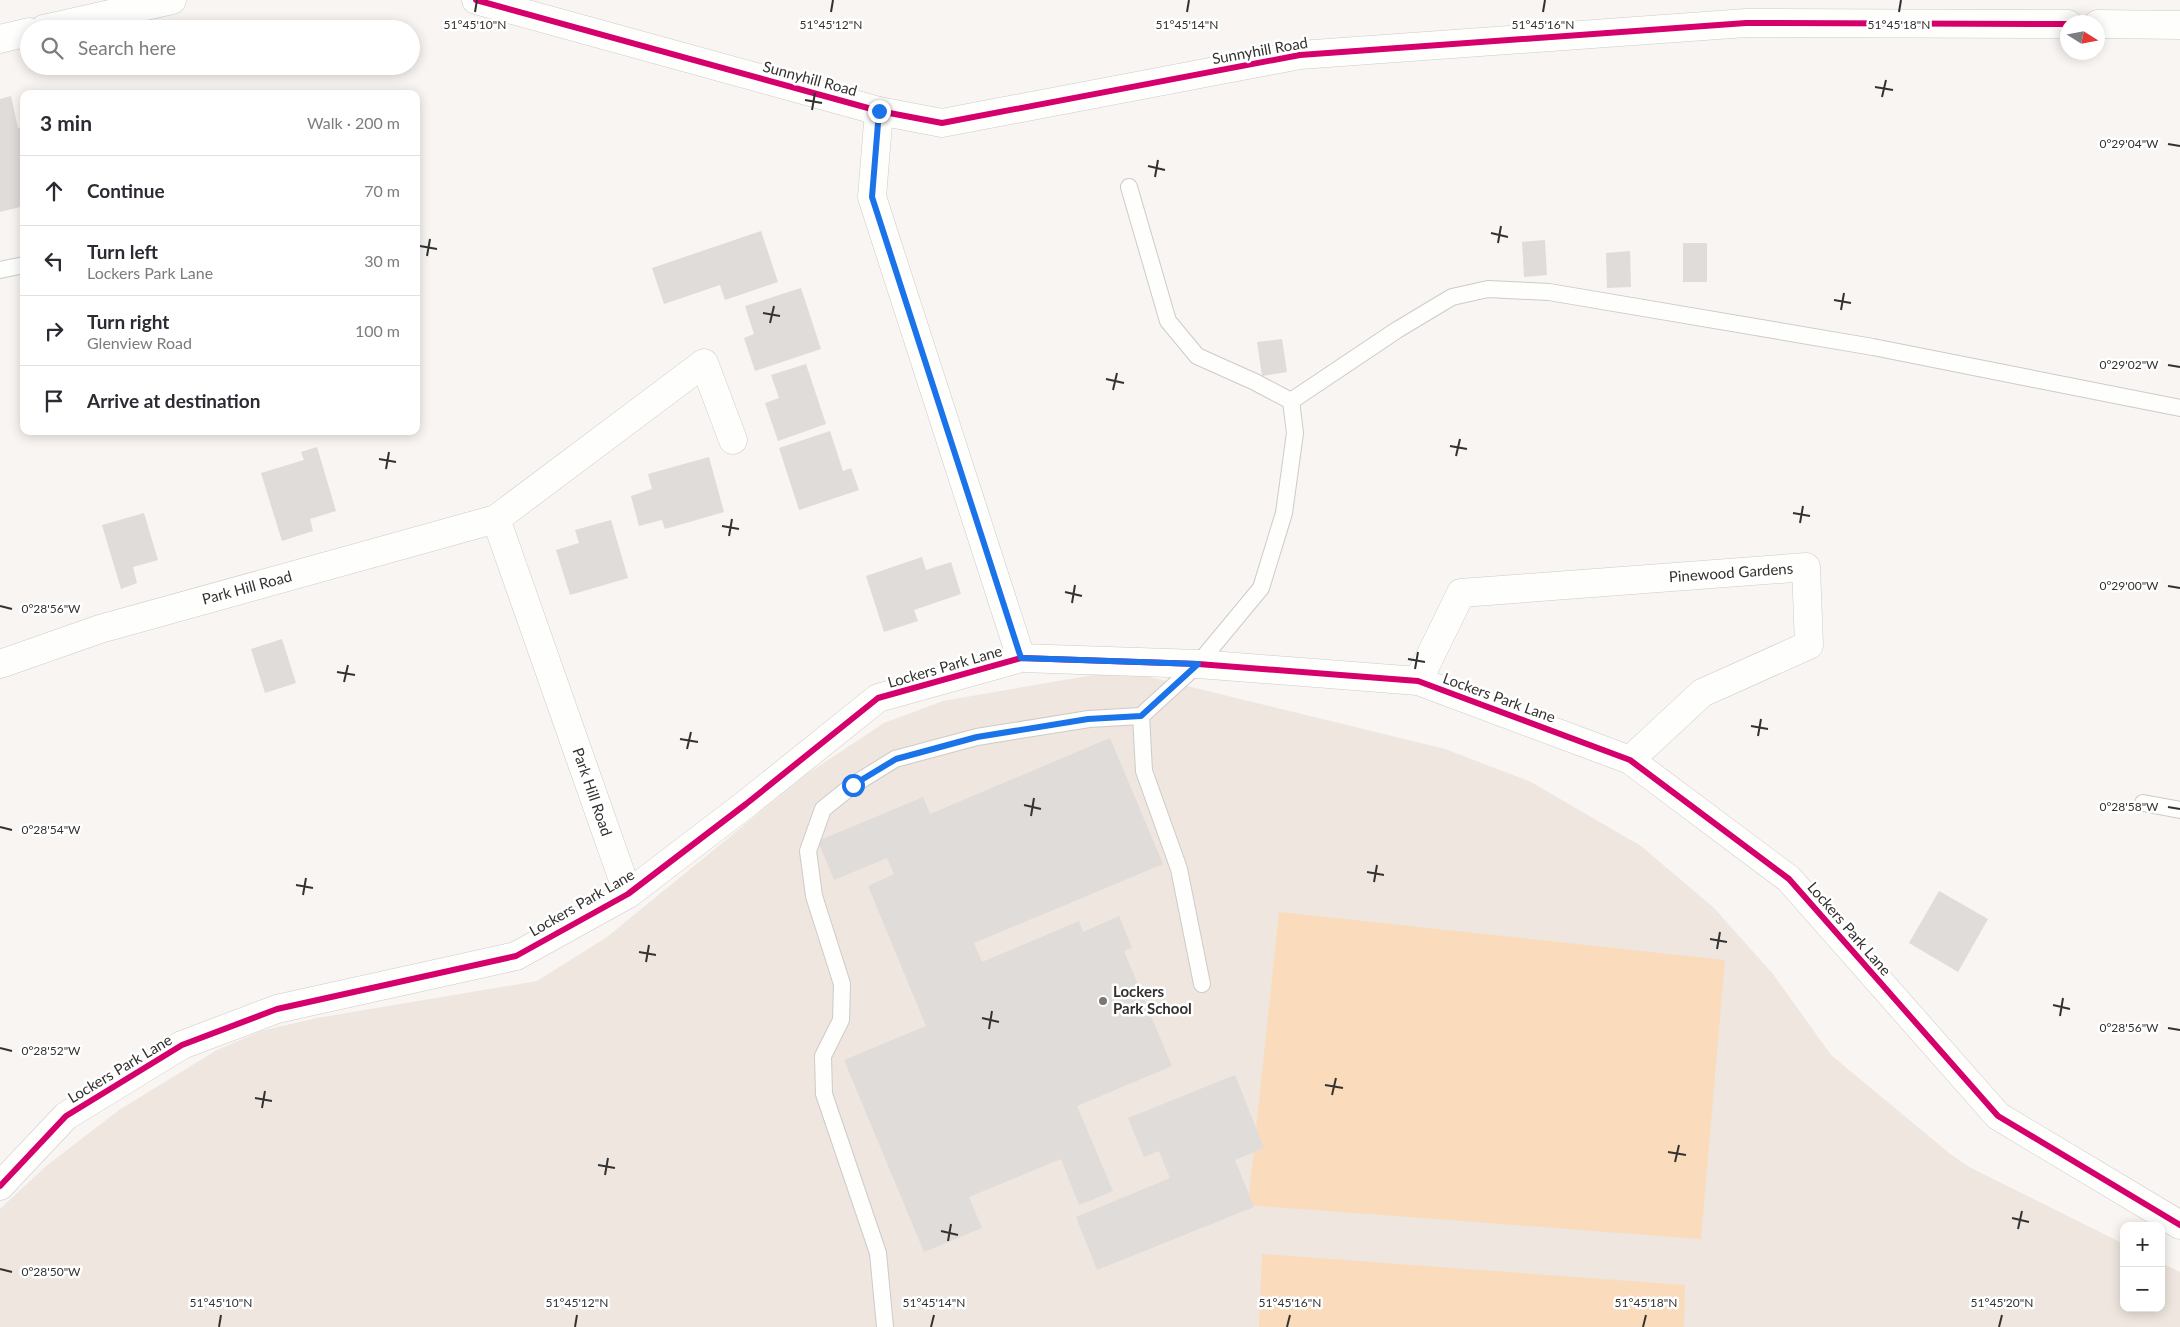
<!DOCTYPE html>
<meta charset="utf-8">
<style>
body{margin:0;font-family:Lato,sans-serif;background:#f7f7f7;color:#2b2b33}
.controls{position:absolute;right:15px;bottom:15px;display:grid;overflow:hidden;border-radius:10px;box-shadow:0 2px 12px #0003}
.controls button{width:45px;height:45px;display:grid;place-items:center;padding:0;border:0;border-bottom:1px solid #e1e1e2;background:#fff;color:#2b2b33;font:25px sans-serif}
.compass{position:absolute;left:2060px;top:15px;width:45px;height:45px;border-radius:50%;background:#fff;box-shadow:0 2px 12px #0003;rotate:101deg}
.stop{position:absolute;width:15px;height:15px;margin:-11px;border:4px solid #1a73e8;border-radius:50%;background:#fff}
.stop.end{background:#1a73e8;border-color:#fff;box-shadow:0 1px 5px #0008}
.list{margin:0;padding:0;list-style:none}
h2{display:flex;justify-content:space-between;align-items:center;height:65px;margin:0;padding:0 20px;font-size:21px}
h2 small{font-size:16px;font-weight:400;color:#7c7c81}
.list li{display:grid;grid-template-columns:32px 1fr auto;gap:15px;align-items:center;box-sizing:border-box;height:70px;padding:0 20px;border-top:1px solid #e1e1e2}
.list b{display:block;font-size:19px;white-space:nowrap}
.list p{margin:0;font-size:16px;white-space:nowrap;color:#7c7c81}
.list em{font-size:16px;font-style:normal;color:#7c7c81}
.icon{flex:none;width:28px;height:28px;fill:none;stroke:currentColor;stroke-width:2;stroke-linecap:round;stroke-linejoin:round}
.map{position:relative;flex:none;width:2180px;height:1327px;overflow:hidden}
.search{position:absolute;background:#fff;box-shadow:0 2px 12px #0003;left:20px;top:20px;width:400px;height:55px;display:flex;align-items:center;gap:12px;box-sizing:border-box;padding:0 18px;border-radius:28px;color:#7c7c81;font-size:19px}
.panel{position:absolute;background:#fff;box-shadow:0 2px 12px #0003;left:20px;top:90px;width:400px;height:345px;border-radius:10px}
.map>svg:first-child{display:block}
.built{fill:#eee6df}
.green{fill:#fadcbd}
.building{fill:#dfdcda}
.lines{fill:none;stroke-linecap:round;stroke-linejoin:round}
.service-casing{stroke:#cdcbc9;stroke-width:18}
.minor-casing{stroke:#cdcbc9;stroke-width:29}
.tertiary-casing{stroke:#cdcbc9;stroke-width:29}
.service{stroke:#fefefd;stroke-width:16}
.minor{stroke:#fefefd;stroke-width:28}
.tertiary{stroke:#fefefd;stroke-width:28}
.cycleway-casing{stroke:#fff;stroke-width:9}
.cycleway{stroke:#d6006c;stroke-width:6}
.route{stroke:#1a73e8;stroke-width:6}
.ticks{fill:none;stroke:#343230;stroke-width:2}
.poi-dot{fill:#797674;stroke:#fff;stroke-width:2}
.labels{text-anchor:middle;stroke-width:5;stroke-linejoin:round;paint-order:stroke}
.street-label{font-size:15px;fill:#343230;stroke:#fff}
.poi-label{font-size:15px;font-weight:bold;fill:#343230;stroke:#fff;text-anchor:start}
.ticks-label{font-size:12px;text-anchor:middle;fill:#343230;stroke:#fff;stroke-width:5;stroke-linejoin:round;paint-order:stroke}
</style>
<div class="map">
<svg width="2180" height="1327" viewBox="0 0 2180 1327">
<rect width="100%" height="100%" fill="#f8f5f2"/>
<polygon class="built" points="1122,670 1445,749 1531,782 1641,846 1714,908 1773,974 1831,1055 1949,1153 1969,1167 2124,1244 2124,1308 2161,1308 2161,1263 2180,1272 2180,1327 0,1327 0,1209 45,1167 119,1110 217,1050 261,1031 317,1018 537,981 607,937 807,774 884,723 943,701"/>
<g class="green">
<polygon points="1279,912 1725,960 1701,1239 1248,1205"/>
<polygon points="1262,1254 1685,1285 1684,1327 1259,1327"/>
</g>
<g class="building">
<polygon points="11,96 18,128 24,127 24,206 0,212 0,99"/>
<polygon points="761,231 778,282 725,300 720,285 664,304 652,268"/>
<polygon points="1545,240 1547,275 1524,277 1522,242"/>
<rect x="1683" y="243" width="24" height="39"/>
<polygon points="1630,251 1631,287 1607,288 1606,253"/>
<polygon points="801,288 821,349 755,371 744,338 754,334 745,306"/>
<polygon points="1282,339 1287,372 1262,376 1257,342"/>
<polygon points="806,364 826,424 778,441 765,403 779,398 771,375"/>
<polygon points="830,431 843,471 851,468 859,490 799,510 779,448"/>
<polygon points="317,447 336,511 310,519 313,531 282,541 261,473 304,460 301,452"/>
<polygon points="709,457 724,512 665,529 662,520 639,526 631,496 652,489 648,474"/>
<polygon points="144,513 158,560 133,567 137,583 121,589 102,525"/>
<polygon points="611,520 628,578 570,595 556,550 579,543 575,530"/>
<polygon points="922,557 926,570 951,562 961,594 914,610 918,621 884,632 866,576"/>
<polygon points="282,639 296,683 265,693 251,649"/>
<polygon points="1110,738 1163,864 974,943 982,962 1079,921 1083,932 1119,916 1132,948 1124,951 1172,1066 1077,1106 1113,1191 1079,1205 1061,1159 969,1197 982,1228 924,1252 844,1060 926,1026 868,886 894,874 887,858 834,880 818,841 923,797 930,814"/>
<polygon points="1939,891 1988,919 1958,972 1909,943"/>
<polygon points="1235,1075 1264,1148 1235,1160 1254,1207 1097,1270 1076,1217 1170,1178 1159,1151 1144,1157 1128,1118"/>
</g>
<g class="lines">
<g class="service-casing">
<g id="service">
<polyline points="1129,187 1168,321 1197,356 1255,382 1291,401 1295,433 1284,513 1261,588 1198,664 1141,716 1144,771 1179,869 1202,984"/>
<polyline points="0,270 24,265"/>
<polyline points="1291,401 1397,330 1452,297 1488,289 1549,292 1873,347 2180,408"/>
<polyline points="2143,803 2180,810"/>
<polyline points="885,1327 878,1253 824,1094 823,1056 841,1020 842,984 814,896 808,851 823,809 853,785 895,759 977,737 1089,719 1141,716"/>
</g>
</g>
<g class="minor-casing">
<g id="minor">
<polyline points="2098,24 2180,25"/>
<polyline points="879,111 942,123 1300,55 1746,23 2068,24"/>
<polyline points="496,519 628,894"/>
<polyline points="0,664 100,629 496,519 704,363 733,440"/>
<polyline points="1418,681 1461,593 1806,567 1809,645 1702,693 1630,760"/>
</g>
</g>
<g class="tertiary-casing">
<g id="tertiary">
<polyline points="476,0 879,111 872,197 1021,658"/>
<polyline points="44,29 172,0"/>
<polyline points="0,39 29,32"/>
<polyline points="0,1186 66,1116 182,1045 277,1009 516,956 628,894 746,804 878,698 1021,658 1198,664 1418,681 1630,760 1789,879 1998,1116 2180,1225"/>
</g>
</g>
<use href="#service" class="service"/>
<use href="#minor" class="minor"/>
<use href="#tertiary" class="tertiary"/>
<g class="cycleway-casing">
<g id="cycleway">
<polyline points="476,0 879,111 942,123 1300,55 1746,23 2068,24"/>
<polyline points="0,1186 66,1116 182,1045 277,1009 516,956 628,894 746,804 878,698 1021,658 1198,664 1418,681 1630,760 1789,879 1998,1116 2180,1225"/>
</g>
</g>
<use href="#cycleway" class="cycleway"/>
</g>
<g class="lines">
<polyline class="route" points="853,785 896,759 977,737 1088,719 1141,716 1198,664 1021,658 872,197 879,111"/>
</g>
<path class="ticks" d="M475 12 477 0M831 12 833 0M1187 12 1189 0M1543 12 1545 0M1899 12 1901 0M1875 87 1893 90M1882 97 1886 80M805 100 822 103M812 110 815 93M2168 144 2180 146M1148 166 1165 170M1155 177 1158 160M1491 233 1508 237M1498 243 1501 226M420 246 437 249M427 256 430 239M1834 300 1851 303M1841 310 1844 293M763 313 780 316M770 323 774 306M2168 365 2180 367M1106 379 1124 383M1113 390 1117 373M1450 446 1467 449M1456 456 1460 439M379 459 396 462M386 469 389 452M1793 513 1810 516M1800 523 1803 506M722 526 739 529M729 536 732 519M2168 586 2180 588M1065 592 1082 596M1072 603 1075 585M0 606 12 609M1408 659 1425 662M1415 669 1418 652M337 672 355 675M344 682 348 665M1751 726 1768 729M1758 736 1761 719M680 739 698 742M687 749 691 732M1024 805 1041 809M2168 807 2180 809M1031 816 1034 798M0 827 12 830M1367 872 1384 875M1374 882 1377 865M296 885 313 888M303 895 306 878M1710 939 1727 942M1717 949 1720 932M639 952 656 955M646 962 649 945M2053 1005 2070 1009M2060 1016 2063 998M982 1018 999 1022M2168 1028 2180 1030M989 1029 992 1011M0 1048 12 1051M1325 1085 1343 1088M1332 1095 1336 1078M255 1098 272 1101M262 1108 265 1091M1668 1152 1686 1155M1675 1162 1679 1145M598 1165 615 1168M605 1175 608 1158M2012 1218 2029 1222M2018 1229 2022 1211M941 1231 958 1235M948 1241 951 1224M0 1269 12 1272M219 1327 221 1315M575 1327 577 1315M931 1327 934 1315M1287 1327 1290 1315M1643 1327 1646 1315M1999 1327 2002 1315"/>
<circle class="poi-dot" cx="1103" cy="1001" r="5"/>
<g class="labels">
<g class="street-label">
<text transform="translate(1260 51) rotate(-10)" y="5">Sunnyhill Road</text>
<text transform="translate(810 79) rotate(15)" y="5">Sunnyhill Road</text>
<text transform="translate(1731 573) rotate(-4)" y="5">Pinewood Gardens</text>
<text transform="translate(247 588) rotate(-15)" y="5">Park Hill Road</text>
<text transform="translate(945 667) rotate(-16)" y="5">Lockers Park Lane</text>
<text transform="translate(1499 698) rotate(20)" y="5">Lockers Park Lane</text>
<text transform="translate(592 792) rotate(71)" y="5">Park Hill Road</text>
<text transform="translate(582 903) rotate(-30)" y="5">Lockers Park Lane</text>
<text transform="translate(1849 929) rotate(49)" y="5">Lockers Park Lane</text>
<text transform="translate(120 1069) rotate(-31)" y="5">Lockers Park Lane</text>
</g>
<g class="poi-label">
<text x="1113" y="997">Lockers<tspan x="1113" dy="17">Park School</tspan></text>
</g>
</g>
<g class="ticks-label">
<text x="475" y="29">51°45'10"N</text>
<text x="831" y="29">51°45'12"N</text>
<text x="1187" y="29">51°45'14"N</text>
<text x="1543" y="29">51°45'16"N</text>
<text x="1899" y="29">51°45'18"N</text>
<text x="2129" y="148">0°29'04"W</text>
<text x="2129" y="369">0°29'02"W</text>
<text x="2129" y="590">0°29'00"W</text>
<text x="51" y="613">0°28'56"W</text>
<text x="2129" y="811">0°28'58"W</text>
<text x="51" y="834">0°28'54"W</text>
<text x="2129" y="1032">0°28'56"W</text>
<text x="51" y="1055">0°28'52"W</text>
<text x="51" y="1276">0°28'50"W</text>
<text x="221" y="1307">51°45'10"N</text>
<text x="577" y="1307">51°45'12"N</text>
<text x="934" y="1307">51°45'14"N</text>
<text x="1290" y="1307">51°45'16"N</text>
<text x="1646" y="1307">51°45'18"N</text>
<text x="2002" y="1307">51°45'20"N</text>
</g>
</svg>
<div class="controls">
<button>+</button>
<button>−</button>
</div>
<svg class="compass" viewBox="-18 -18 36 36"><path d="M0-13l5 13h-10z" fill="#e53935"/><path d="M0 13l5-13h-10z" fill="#7c7c81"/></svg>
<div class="stop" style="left:853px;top:785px"></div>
<div class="stop end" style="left:879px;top:111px"></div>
<div class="search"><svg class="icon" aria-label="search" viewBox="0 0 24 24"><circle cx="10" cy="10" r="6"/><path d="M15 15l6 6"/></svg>Search here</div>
<section class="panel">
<h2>3 min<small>Walk · 200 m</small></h2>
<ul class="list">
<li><svg class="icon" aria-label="ahead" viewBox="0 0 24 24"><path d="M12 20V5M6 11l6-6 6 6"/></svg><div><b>Continue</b></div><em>70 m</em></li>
<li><svg class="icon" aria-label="left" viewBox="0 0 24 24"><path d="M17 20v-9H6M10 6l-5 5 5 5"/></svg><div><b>Turn left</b><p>Lockers Park Lane</p></div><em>30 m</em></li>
<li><svg class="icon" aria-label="right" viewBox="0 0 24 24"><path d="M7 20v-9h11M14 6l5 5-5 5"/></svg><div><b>Turn right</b><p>Glenview Road</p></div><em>100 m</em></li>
<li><svg class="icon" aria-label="arrive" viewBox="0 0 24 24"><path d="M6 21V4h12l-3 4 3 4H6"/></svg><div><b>Arrive at destination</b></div></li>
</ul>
</section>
</div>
